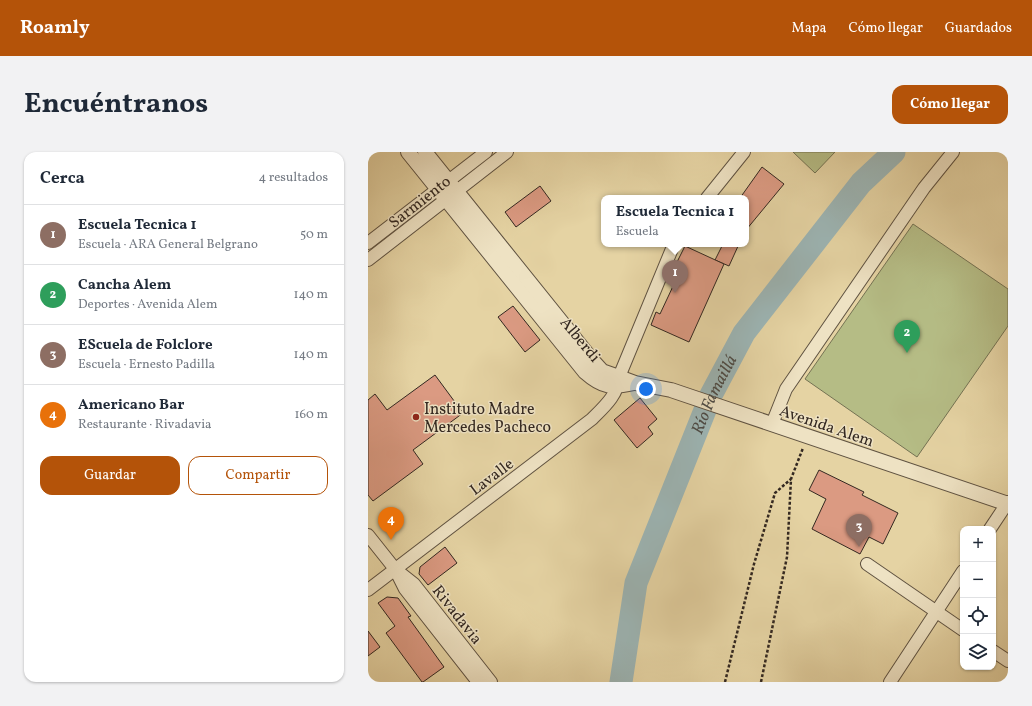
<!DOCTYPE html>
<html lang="es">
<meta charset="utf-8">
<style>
body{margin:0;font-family:Vollkorn,serif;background:#f2f2f3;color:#1f2937}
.controls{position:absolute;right:12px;bottom:12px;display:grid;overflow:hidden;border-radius:8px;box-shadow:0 1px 3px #0004}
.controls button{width:36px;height:36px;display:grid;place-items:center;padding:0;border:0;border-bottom:1px solid #e0e1e3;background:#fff;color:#1f2937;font:20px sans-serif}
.you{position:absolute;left:278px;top:237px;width:14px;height:14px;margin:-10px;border:3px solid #fff;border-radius:50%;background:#1a73e8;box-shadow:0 0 0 6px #1a73e833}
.badge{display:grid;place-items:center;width:26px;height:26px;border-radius:50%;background:#b45309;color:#fff;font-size:13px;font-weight:700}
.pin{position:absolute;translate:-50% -33px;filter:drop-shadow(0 1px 2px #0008)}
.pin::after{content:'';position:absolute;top:21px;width:14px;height:12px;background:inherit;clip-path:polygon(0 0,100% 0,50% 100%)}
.popup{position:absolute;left:233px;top:43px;width:148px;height:52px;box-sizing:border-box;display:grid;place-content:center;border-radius:8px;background:#fff;filter:drop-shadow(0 1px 3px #0005);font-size:13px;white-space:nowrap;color:#747a83}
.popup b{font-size:15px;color:#1f2937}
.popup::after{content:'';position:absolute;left:50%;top:100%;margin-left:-8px;border:8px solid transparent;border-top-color:#fff}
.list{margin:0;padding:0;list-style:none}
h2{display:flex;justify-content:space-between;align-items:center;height:52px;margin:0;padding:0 16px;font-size:17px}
h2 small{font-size:13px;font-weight:400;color:#747a83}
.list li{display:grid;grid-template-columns:26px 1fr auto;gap:12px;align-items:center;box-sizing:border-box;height:60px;padding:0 16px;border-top:1px solid #e0e1e3}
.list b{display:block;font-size:15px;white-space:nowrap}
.list p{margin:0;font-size:13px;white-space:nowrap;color:#747a83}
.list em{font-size:13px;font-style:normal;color:#747a83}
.actions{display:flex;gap:8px;padding:12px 16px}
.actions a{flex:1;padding:9px 0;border:1px solid #b45309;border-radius:12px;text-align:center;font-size:14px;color:#b45309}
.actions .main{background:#b45309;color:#fff}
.icon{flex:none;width:22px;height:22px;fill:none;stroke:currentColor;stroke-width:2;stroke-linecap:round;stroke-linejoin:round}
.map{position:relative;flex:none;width:640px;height:530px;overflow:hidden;border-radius:12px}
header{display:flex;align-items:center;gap:24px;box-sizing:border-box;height:56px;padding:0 20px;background:#b45309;color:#fff}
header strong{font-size:19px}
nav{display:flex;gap:22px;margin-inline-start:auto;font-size:14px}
.intro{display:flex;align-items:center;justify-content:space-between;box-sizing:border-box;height:96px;padding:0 24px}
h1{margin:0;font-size:28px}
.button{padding:10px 18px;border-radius:12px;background:#b45309;color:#fff;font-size:14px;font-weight:700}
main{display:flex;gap:24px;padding:0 24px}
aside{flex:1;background:#fff;border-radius:12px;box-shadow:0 1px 3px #0004}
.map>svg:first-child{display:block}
.green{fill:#b5bc85;stroke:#747253}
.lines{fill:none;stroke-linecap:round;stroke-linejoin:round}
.river{stroke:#9cb4b3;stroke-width:23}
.building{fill:#db9a82;stroke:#332821}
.minor-casing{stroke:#605342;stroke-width:14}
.tertiary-casing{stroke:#605342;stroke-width:16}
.path{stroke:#332821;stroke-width:2.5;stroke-dasharray:3 2;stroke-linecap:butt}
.minor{stroke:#eee2c3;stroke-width:12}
.tertiary{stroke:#eee2c3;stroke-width:14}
.poi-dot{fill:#8f2418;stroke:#eee2c3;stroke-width:1.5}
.labels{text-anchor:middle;stroke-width:3;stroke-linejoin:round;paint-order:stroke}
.street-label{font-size:16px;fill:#332821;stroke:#eee2c3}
.poi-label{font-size:16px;fill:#332821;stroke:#eee2c3;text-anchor:start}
.water-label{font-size:17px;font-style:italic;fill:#4d4b46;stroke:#eee2c3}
</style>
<header>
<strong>Roamly</strong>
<nav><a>Mapa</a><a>Cómo llegar</a><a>Guardados</a></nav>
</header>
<div class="intro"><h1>Encuéntranos</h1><a class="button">Cómo llegar</a></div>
<main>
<aside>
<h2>Cerca<small>4 resultados</small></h2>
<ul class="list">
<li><span class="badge" style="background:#8d6e63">1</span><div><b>Escuela Tecnica 1</b><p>Escuela · ARA General Belgrano</p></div><em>50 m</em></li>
<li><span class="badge" style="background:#2e9e5b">2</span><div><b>Cancha Alem</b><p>Deportes · Avenida Alem</p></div><em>140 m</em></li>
<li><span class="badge" style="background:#8d6e63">3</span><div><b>EScuela de Folclore</b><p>Escuela · Ernesto Padilla</p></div><em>140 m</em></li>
<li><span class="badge" style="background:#e8710a">4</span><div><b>Americano Bar</b><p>Restaurante · Rivadavia</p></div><em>160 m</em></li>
</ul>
<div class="actions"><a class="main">Guardar</a><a>Compartir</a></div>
</aside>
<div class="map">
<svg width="640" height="530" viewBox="0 0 640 530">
<rect width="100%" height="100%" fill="#e5d3a3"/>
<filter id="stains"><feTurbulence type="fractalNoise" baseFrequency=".005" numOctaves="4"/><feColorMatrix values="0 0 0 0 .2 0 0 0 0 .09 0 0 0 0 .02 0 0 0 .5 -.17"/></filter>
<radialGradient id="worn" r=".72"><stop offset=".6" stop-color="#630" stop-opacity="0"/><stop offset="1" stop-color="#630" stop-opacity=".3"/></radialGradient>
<g class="green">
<polygon points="425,0 467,0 447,21"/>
<polygon points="545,72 640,137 640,174 549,305 437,227"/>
</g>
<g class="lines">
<path class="river" id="s1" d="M253 530 268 431 343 243 376 181 493 31 526 0"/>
</g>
<g class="building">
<polygon points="394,15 416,32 378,78 378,46 372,46"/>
<polygon points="172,34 183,49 148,75 137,60"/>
<polygon points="355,92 371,92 361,114 347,108"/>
<polygon points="317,94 356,112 321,190 283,173 288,160 292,162 314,115 308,112"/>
<polygon points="145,154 172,188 157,200 130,165"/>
<polygon points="67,223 95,261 45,298 55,312 5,349 0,343 0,248 7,242 19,258"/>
<polygon points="272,246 289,267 280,275 285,282 269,296 246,268"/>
<polygon points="451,318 496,340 494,343 530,361 515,392 501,385 492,402 444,377 458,347 441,338"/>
<polygon points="77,395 89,411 60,433 51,422 52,415"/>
<polygon points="19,445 30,446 43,464 40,465 76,515 55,530 54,530 18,481 27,474 10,451"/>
<polygon points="0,479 12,495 0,504"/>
</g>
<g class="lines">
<g class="minor-casing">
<g id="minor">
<polyline points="339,46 376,0"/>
<polyline points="0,91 118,0"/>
<polyline points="0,108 139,0"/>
<polyline points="404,272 418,237 556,36 585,0"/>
<polyline points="622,377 640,350"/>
<polyline points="0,383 27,417"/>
<polyline points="499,412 595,478"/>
<path d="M0 438 224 267C236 255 250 243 251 225L306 92"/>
<polyline points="625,499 640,509"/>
<polyline points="110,530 37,437 27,417 46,432 123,530"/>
<polyline points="522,530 595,419"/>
</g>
</g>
<g class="tertiary-casing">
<g id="tertiary">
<path d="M40 0 217 220C235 236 244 236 266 231"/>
<polyline points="57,0 224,208 234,219 251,225 267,231 303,238 640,352"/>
</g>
</g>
<g class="path">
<polyline points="357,530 386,412 407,341 423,327"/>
<polyline points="393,530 419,405 423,327 435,296"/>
</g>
<use href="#minor" class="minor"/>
<use href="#tertiary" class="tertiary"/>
</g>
<circle class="poi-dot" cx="48" cy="265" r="4"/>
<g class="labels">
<g class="street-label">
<text transform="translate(51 49) rotate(-38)" y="6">Sarmiento</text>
<text transform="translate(213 187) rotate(50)" y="6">Alberdi</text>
<text transform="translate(459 273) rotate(19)" y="6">Avenida Alem</text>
<text transform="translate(123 324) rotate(-37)" y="6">Lavalle</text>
<text transform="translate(90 462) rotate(52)" y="6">Rivadavia</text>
</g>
<g class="poi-label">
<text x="56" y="262">Instituto Madre<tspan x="56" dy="18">Mercedes Pacheco</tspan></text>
</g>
<g class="water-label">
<text dy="6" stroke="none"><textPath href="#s1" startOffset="304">Río Famaillá</textPath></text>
</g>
</g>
<rect width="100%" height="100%" filter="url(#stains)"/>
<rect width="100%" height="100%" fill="url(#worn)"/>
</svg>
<div class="controls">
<button>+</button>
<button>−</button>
<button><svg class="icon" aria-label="locate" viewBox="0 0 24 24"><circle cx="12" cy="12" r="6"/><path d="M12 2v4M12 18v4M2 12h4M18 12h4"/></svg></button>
<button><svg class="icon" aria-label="layers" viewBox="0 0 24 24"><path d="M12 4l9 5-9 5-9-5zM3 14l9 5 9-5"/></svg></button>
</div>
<div class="you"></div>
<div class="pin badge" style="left:307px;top:141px;background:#8d6e63">1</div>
<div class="popup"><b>Escuela Tecnica 1</b>Escuela</div>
<div class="pin badge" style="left:539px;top:201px;background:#2e9e5b">2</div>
<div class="pin badge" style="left:491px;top:395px;background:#8d6e63">3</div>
<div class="pin badge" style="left:23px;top:388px;background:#e8710a">4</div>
</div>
</main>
